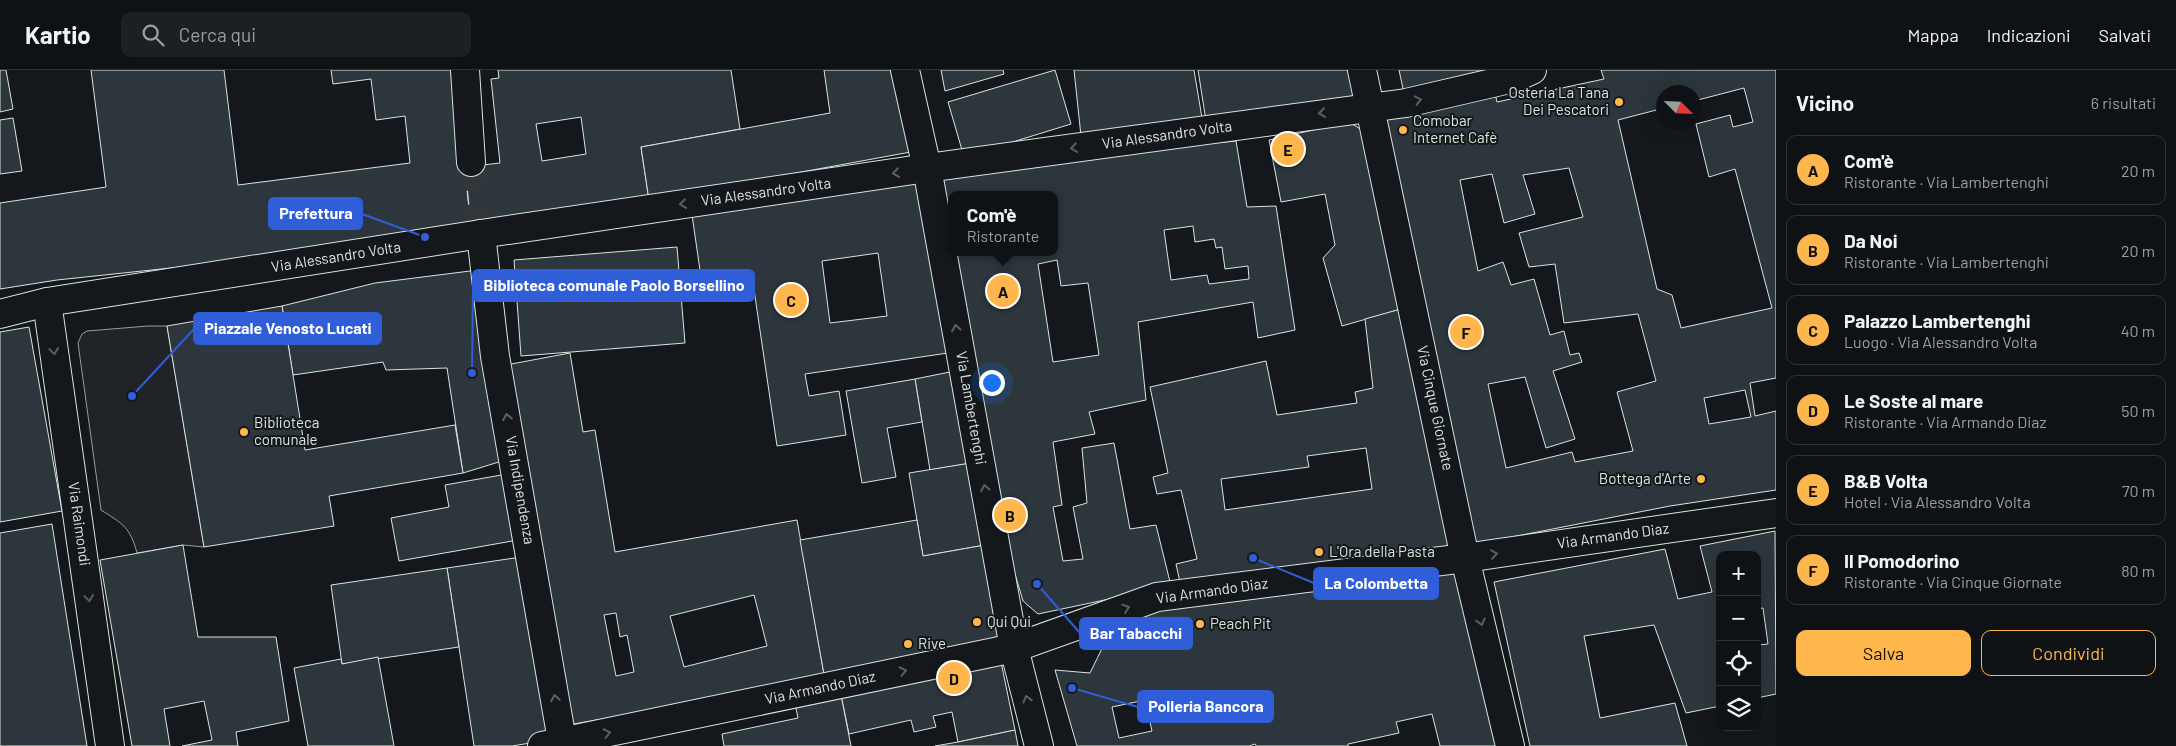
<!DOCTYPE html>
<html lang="it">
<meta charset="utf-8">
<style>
body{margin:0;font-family:Barlow,sans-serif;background:#1d2022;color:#f1f3f6}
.controls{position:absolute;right:15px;bottom:15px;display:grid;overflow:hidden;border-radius:10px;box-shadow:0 5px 20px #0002}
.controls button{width:45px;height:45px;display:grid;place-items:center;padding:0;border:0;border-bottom:1px solid #2f3234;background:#0f1215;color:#f1f3f6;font:25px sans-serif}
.compass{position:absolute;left:1656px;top:15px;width:45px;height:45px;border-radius:50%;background:#0f1215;box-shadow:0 5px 20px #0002;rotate:114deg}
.you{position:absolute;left:991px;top:312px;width:18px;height:18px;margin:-12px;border:4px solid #fff;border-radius:50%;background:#1a73e8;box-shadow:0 0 0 8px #1a73e833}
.badge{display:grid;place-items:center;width:32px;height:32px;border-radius:50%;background:#ffb74d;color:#111;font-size:16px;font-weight:700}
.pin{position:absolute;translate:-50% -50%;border:2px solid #fff;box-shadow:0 1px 5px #0006}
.popup{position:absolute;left:948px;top:121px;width:110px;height:65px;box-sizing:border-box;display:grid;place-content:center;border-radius:10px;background:#0f1215;filter:drop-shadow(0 1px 4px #0005);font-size:16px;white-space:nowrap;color:#9b9ea0}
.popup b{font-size:19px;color:#f1f3f6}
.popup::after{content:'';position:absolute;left:50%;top:100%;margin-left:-10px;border:10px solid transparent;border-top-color:#0f1215}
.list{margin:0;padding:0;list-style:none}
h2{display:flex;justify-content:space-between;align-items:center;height:65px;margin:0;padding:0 20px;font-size:21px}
h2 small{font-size:16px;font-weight:400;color:#9b9ea0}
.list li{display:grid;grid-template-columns:32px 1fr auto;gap:15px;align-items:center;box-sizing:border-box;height:70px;margin:0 10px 10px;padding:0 10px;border:1px solid #2f3234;border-radius:10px}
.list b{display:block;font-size:19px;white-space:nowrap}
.list p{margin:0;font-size:16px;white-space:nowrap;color:#9b9ea0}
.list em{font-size:16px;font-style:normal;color:#9b9ea0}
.actions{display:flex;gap:10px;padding:15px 20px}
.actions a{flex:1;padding:11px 0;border:1px solid #ffb74d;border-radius:10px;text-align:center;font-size:18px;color:#ffb74d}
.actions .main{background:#ffb74d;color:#111}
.icon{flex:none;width:28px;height:28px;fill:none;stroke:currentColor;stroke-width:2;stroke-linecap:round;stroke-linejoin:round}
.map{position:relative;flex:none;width:1776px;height:676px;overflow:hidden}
header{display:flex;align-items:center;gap:30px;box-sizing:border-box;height:70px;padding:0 25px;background:#0f1215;border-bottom:1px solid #2f3234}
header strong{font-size:24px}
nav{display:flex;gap:28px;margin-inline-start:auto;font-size:18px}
.search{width:350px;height:45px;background:#1d2022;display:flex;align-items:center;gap:12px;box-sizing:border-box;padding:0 18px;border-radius:10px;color:#9b9ea0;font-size:19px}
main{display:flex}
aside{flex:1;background:#0f1215}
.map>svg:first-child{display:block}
.green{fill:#202428;stroke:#939e99}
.building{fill:#2c363c;stroke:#d8e6dc;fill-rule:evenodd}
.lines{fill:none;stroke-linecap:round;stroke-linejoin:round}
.street-tunnel{stroke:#313739;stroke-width:28;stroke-dasharray:28 14;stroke-linecap:butt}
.street-casing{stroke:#d8e6dc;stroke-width:30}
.street{stroke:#14181c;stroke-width:28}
.oneway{stroke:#59605f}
.poi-dot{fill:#ffb74d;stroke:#14181c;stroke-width:2}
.labels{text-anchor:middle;stroke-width:4;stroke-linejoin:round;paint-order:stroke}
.poi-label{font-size:15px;fill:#d8e6dc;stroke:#14181c;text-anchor:start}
.street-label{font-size:15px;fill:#d8e6dc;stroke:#14181c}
.leader{fill:none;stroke:#305dd8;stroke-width:2}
.callout-dot{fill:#305dd8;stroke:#14181c;stroke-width:2}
.callout{fill:#305dd8;stroke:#305dd8;stroke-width:2}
.callout-label{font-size:16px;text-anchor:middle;font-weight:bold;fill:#fff}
</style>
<header>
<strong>Kartio</strong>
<div class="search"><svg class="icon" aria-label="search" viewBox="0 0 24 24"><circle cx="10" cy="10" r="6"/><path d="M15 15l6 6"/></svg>Cerca qui</div>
<nav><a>Mappa</a><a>Indicazioni</a><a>Salvati</a></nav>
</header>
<main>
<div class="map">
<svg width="1776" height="676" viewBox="0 0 1776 676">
<rect width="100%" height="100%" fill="#14181c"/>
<path class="green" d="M148 256H167L204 477 183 475 137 483C130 457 123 454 101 440L78 273 82 264 87 261Z"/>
<g class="building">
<polygon points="0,0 6,0 13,39 0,42"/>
<polygon points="91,0 224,0 238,115 410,93 405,46 376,50 371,9 333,14 331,0 453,0 471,155 275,187 57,210 0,219 0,133 106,117"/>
<path d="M498 0H731L740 59 641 77 649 130 471 155 465 97 500 93 491 9 499 8ZM581 47 586 84 542 91 536 54Z"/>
<polygon points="824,0 898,0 916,81 649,130 641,77 830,43"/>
<polygon points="941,0 1003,0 1004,4 945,21"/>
<polygon points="1055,0 1071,54 964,87 948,32"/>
<polygon points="1074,0 1194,0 1202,48 1081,66"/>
<polygon points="1198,0 1357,0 1364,31 1206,51"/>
<polygon points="1399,0 1503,0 1405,28"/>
<path d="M1601 0H1776V308L1750 313 1755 346 1776 341V420L1670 436 1466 476 1377 43 1495 23 1497 32 1604 9ZM1744 18 1753 52 1733 57 1730 45 1696 54 1709 107 1735 99 1772 238 1681 258 1672 225 1657 219 1618 50 1664 38V22H1694V31ZM1569 98 1583 147 1519 163 1529 197 1555 194 1564 253 1638 244 1656 311 1617 322 1633 381 1575 392 1572 382 1506 398 1488 314 1525 307 1546 378 1575 369 1553 301 1582 292 1579 283 1570 285 1564 261 1550 265 1534 209 1511 215 1503 192 1478 201 1460 110 1492 104 1504 153 1535 144 1523 105ZM1745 320 1751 347 1709 354 1704 328Z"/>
<polygon points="13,48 22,101 0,104 0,50"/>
<polygon points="1349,52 1370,65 1408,237 1342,256 1323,188 1335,175 1325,124 1281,132 1269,70"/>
<path d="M1236 71 1247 137 1276 136 1295 260 1258 268 1253 232 1138 252 1146 330 1089 342 1095 364 1053 372 1062 435 1053 437 1063 491 1083 489 1073 437 1087 433 1082 378 1114 373 1130 459 1156 455 1171 516 1038 544 1023 531 998 447 954 182H1054V125H952V171L941 107 1101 83ZM1193 156 1195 172 1214 169 1216 178 1222 177 1225 199 1248 196 1249 209 1209 214 1207 205 1171 210 1164 160ZM1057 190 1061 216 1088 213 1099 285 1053 292 1038 194Z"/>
<path d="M922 111 948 283 805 304 809 326 839 321 846 365 777 376 752 206 702 214 692 145ZM878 183 887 246 830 253 822 191Z"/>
<polygon points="677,177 685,273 521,286 514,190"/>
<polygon points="478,200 512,388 463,403 447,298 386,300 383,292 293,305 282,236 375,213"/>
<polygon points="282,236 305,380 455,355 463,403 329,426 334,456 204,477 167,256"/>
<path d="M1408 237 1454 482 1181 517 1176 494 1197 489 1181 420 1157 424 1153 407 1168 403 1150 317 1266 291 1277 345 1357 333 1355 322 1373 318 1365 249ZM1366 378 1372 419 1225 440 1221 409 1309 397 1307 386Z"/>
<polygon points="29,257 62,441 0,452 0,262"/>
<path d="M570 283 583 362 595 360 615 482 797 450 825 610 568 655 506 295ZM754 525 767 576 684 597 670 546ZM616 543 620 567 627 565 634 602 616 606 604 545Z"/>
<polygon points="955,301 971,393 930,400 915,309"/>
<polygon points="915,309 922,352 887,358 896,407 862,413 846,321"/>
<polygon points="971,393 985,475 923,486 909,403"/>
<polygon points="507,404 518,470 399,491 391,448 449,437 445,415"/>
<polygon points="917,450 923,486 985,475 1003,579 825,610 800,470"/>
<polygon points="52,454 87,676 0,676 0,463"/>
<polygon points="1775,461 1776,624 1757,628 1757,575 1768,574 1763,538 1757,539 1757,485 1720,485 1720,636 1686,643 1654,555 1584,566 1600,648 1675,633 1687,676 1530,676 1494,512 1665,479 1678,529 1712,522 1700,476"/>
<polygon points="183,475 198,567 276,567 289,651 236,662 238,676 182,676 212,670 204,631 164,639 170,676 132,676 100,490"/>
<polygon points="528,486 555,669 512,676 474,676 447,498"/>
<polygon points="447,498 459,577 342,594 331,515"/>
<path d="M1457 498 1496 676H1440L1432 644 1396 652 1399 663 1348 674V676H1256L1255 674 1249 676H1077L1055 600 1090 603 1115 552 1155 538ZM1145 630 1152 661 1119 668 1112 637Z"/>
<polygon points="378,587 394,676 308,676 294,598 341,589 342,594"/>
<polygon points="1000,587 1015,660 958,672 952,642 933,646 936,657 914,662 911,650 849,664 840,620"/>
<polygon points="840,620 851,676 724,676 722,664 798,648 794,629"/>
<polygon points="1015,660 1018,676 935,676 958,672"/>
</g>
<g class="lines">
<polyline class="street-tunnel" points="471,92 481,164"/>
<g class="street-casing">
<g id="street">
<polyline points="465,0 471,92"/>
<polyline points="905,0 927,98 1014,578 1039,676"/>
<polyline points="1362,0 1465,488 1510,676"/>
<polyline points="481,164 495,286 563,676"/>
<polyline points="47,232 110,676"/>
<polyline points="0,244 47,232 481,164 927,98 1406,33 1514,8 1532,0"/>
<polyline points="542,676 1014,578 1157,527 1465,488 1776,443"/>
</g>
</g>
<use href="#street" class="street"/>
</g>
<defs><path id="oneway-chevron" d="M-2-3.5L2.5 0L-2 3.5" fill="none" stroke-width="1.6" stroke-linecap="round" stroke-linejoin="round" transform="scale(1.25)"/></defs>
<g class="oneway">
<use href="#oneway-chevron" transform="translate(1418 30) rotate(-13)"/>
<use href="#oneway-chevron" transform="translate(1322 43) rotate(172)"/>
<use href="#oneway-chevron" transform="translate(1074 78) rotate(172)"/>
<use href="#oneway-chevron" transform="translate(896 103) rotate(172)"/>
<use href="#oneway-chevron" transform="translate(683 134) rotate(172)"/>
<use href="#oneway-chevron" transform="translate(956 258) rotate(-100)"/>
<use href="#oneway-chevron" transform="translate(54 281) rotate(82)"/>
<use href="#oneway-chevron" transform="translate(507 347) rotate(-101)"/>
<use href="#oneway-chevron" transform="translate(985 418) rotate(-100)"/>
<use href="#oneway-chevron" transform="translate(1494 484) rotate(-8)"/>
<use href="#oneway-chevron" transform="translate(89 528) rotate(82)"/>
<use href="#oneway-chevron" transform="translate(1126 538) rotate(-19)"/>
<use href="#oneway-chevron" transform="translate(1481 552) rotate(77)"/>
<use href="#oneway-chevron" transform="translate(903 601) rotate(-12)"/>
<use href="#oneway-chevron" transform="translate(555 628) rotate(-100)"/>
<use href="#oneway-chevron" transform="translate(1027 629) rotate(-104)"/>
<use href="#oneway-chevron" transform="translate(607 663) rotate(-12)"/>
</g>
<g class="poi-dot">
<circle cx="1619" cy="32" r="5"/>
<circle cx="1403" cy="60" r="5"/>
<circle cx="244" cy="362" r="5"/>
<circle cx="1701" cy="409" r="5"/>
<circle cx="1319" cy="482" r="5"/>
<circle cx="977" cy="552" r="5"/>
<circle cx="1200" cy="554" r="5"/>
<circle cx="908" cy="574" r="5"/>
</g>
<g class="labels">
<g class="poi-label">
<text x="1609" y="28" text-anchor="end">Osteria La Tana<tspan x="1609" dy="17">Dei Pescatori</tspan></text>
<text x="1413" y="56">Comobar<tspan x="1413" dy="17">Internet Cafè</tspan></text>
<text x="254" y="358">Biblioteca<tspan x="254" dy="17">comunale</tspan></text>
<text x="1691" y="414" text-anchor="end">Bottega d'Arte</text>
<text x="1329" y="487">L'Ora della Pasta</text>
<text x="987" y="557">Qui Qui</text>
<text x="1210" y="559">Peach Pit</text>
<text x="918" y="579">Rive</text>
</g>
<g class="street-label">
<text transform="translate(1167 65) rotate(-8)" y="5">Via Alessandro Volta</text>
<text transform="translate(766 122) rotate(-8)" y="5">Via Alessandro Volta</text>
<text transform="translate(336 187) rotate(-9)" y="5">Via Alessandro Volta</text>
<text transform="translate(971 338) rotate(80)" y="5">Via Lambertenghi</text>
<text transform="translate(1435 338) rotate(78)" y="5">Via Cinque Giornate</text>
<text transform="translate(520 420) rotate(80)" y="5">Via Indipendenza</text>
<text transform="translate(79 454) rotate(82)" y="5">Via Raimondi</text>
<text transform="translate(1613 466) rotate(-8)" y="5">Via Armando Diaz</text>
<text transform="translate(1212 521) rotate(-8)" y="5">Via Armando Diaz</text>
<text transform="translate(820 618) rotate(-12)" y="5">Via Armando Diaz</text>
</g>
</g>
<path class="leader" d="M425 167L362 144M472 303L473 215M132 326L194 259M1253 488L1314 513M1037 514L1080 563M1072 618L1138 637"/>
<g class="callout-dot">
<circle cx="425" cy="167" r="5"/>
<circle cx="472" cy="303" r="5"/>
<circle cx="132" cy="326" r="5"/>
<circle cx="1253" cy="488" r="5"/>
<circle cx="1037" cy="514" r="5"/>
<circle cx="1072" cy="618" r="5"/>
</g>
<g class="callout">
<rect x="269" y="128" width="93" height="31" rx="5"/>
<rect x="473" y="200" width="281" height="31" rx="5"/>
<rect x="194" y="243" width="187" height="31" rx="5"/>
<rect x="1314" y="498" width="124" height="31" rx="5"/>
<rect x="1080" y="548" width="112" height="31" rx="5"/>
<rect x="1138" y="621" width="135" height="31" rx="5"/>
</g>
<g class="callout-label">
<text x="316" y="149">Prefettura</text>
<text x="614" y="221">Biblioteca comunale Paolo Borsellino</text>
<text x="288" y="264">Piazzale Venosto Lucati</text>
<text x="1376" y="519">La Colombetta</text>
<text x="1136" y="569">Bar Tabacchi</text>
<text x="1206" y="642">Polleria Bancora</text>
</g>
</svg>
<div class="controls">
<button>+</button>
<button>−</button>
<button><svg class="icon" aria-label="locate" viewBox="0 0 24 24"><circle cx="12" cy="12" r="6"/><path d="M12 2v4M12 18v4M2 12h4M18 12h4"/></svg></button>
<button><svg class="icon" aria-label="layers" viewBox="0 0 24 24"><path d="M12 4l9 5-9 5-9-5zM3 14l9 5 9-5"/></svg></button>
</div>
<svg class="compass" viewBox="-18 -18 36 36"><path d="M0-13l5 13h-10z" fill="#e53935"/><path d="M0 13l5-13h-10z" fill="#9b9ea0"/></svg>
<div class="you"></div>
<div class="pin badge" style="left:1003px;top:221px">A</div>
<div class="popup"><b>Com'è</b>Ristorante</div>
<div class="pin badge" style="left:1010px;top:445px">B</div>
<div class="pin badge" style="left:791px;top:230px">C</div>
<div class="pin badge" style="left:954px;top:608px">D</div>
<div class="pin badge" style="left:1288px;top:79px">E</div>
<div class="pin badge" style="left:1466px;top:262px">F</div>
</div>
<aside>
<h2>Vicino<small>6 risultati</small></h2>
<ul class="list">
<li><span class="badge">A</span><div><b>Com'è</b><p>Ristorante · Via Lambertenghi</p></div><em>20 m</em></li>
<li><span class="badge">B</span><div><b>Da Noi</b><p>Ristorante · Via Lambertenghi</p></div><em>20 m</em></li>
<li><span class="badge">C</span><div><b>Palazzo Lambertenghi</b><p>Luogo · Via Alessandro Volta</p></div><em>40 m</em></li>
<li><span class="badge">D</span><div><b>Le Soste al mare</b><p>Ristorante · Via Armando Diaz</p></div><em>50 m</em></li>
<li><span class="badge">E</span><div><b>B&amp;B Volta</b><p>Hotel · Via Alessandro Volta</p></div><em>70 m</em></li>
<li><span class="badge">F</span><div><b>Il Pomodorino</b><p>Ristorante · Via Cinque Giornate</p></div><em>80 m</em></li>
</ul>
<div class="actions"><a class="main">Salva</a><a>Condividi</a></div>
</aside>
</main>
